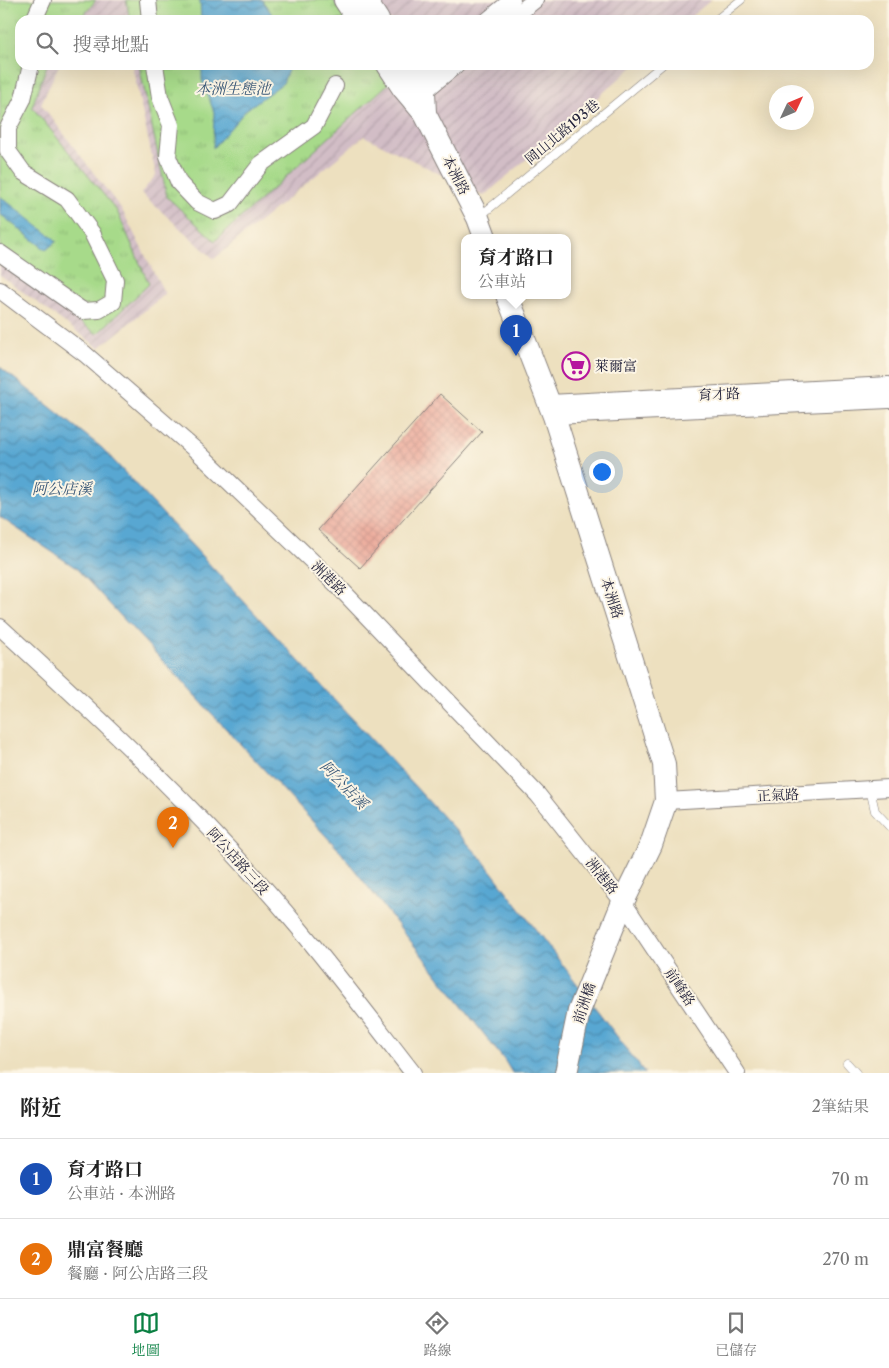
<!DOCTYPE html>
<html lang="zh-TW">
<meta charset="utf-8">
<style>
body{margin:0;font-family:"Libre Caslon Text","Noto Serif TC",serif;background:#f6f6f6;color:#222}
.compass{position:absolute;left:769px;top:85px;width:45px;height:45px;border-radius:50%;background:#fff;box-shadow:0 5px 20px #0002;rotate:46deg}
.you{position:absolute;left:601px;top:471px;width:18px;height:18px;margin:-12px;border:4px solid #fff;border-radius:50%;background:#1a73e8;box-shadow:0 0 0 8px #1a73e833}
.badge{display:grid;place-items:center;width:32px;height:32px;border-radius:50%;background:#0b8043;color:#fff;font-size:16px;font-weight:700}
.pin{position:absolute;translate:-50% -41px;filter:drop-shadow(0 1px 2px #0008)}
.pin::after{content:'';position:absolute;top:26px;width:18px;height:15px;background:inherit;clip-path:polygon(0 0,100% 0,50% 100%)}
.popup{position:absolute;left:461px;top:234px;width:110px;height:65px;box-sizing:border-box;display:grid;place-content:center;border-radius:10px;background:#fff;filter:drop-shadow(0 1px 4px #0005);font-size:16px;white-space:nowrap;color:#767676}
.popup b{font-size:19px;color:#222}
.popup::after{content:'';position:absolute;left:50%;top:100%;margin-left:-10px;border:10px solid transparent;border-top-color:#fff}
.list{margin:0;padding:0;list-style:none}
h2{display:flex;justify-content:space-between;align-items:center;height:65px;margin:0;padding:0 20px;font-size:21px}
h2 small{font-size:16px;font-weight:400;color:#767676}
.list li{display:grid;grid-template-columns:32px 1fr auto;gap:15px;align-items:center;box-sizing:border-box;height:80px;padding:0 20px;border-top:1px solid #e0e0e0}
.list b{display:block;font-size:19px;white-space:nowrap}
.list p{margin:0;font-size:16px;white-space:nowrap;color:#767676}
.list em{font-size:16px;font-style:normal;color:#767676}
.icon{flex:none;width:28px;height:28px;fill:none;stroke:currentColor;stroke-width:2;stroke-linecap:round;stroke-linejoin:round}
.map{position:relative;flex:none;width:889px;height:1073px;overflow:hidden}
.search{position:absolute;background:#fff;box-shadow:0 5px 20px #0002;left:15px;right:15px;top:15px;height:55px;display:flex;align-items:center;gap:12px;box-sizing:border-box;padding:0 18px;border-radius:15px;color:#767676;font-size:19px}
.sheet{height:225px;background:#fff}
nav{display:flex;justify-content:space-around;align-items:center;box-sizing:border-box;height:70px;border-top:1px solid #e0e0e0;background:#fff;font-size:14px;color:#767676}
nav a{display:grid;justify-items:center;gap:2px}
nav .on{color:#0b8043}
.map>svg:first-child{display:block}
.industrial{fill:url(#industrial-furrows)}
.park{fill:url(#park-tufts);stroke:#647e62}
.water{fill:url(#water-waves);stroke:#3d6486}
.building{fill:url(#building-cross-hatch)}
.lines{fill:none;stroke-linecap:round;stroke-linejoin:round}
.lane-casing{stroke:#88817d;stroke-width:9}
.street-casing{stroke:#88817d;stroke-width:18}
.secondary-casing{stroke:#88817d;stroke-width:24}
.lane{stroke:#fff;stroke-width:8}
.street{stroke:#fff;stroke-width:16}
.secondary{stroke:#fff;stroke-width:22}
.labels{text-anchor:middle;stroke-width:4;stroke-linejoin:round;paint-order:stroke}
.street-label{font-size:14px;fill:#22223b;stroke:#fcf5e5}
.poi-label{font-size:14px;fill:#22223b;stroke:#fcf5e5;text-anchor:start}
.water-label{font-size:15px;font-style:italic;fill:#385777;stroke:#fcf5e5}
</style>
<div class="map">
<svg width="889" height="1073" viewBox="0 0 889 1073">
<defs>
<pattern id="industrial-furrows" width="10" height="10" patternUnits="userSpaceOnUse" patternTransform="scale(1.25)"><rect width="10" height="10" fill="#d2bdc6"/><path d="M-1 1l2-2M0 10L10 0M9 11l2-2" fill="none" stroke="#b4a2ab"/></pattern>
<pattern id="park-tufts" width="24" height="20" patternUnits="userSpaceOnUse" patternTransform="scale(1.25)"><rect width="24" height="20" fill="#a7da8a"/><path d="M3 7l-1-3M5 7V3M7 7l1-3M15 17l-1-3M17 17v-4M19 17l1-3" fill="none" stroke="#8fbb78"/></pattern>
<pattern id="water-waves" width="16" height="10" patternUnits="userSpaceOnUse" patternTransform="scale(1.25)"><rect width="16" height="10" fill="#58a7d2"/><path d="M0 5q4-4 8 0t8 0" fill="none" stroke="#4888ac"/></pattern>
<pattern id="building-cross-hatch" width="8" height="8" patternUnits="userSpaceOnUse" patternTransform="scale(1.25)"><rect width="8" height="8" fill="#eaa192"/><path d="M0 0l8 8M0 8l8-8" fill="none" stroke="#c88a7f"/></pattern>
</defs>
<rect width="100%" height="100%" fill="#fcf5e5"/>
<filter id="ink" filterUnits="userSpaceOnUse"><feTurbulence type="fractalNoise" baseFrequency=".02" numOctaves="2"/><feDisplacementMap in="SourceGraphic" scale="10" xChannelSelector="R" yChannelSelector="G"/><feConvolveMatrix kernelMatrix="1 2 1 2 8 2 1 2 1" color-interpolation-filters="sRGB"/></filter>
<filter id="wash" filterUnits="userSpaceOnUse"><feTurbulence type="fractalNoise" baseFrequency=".0096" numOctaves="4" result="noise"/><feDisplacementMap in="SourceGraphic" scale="20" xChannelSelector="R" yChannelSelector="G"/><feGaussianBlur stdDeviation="1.12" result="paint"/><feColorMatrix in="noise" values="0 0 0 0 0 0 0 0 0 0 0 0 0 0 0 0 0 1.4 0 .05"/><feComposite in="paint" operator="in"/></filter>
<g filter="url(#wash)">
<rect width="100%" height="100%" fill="#ede0bf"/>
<g class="industrial">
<polygon points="0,0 711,0 687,20 116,20 100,15 95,20 20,20 20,65 59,65 41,104 122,210 165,294 99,348 0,275"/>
<polygon points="132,65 635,65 484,196 364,136 214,259 141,193 156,175"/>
</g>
<g class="park">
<polygon points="0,0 96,0 80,20 20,20 20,65 47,65 32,107 117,211 149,284 97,334 0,264"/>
<polygon points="126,0 333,0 346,20 130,20"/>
<polygon points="139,65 375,65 388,84 215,241 167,197"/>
</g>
<g class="water">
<polygon points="200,0 262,0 276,20 201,20"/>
<polygon points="202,65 290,65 283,83 247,109 213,148 214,112 202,80"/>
<polygon points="0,196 57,241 46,250 0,214"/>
<polygon points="0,367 102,448 482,859 645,1073 512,1073 505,1061 339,850 76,568 0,517"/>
</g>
<g id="blocks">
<polygon class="building" points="440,394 482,432 360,568 318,530"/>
</g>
</g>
<g filter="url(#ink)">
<use href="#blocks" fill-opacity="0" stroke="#88817d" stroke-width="1"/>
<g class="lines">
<g class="lane-casing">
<g id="lane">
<polyline points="716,20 741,0"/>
<polyline points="479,217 662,65"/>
<polyline points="870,789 875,811 889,826"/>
<polyline points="847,1063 856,1073"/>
</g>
</g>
<g class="street-casing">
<g id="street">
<polyline points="148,0 150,20"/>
<polyline points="34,20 43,0"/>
<polyline points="488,20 512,0"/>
<polyline points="510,20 535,0"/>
<polyline points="155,65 160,97 171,125 168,157 179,183 197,202 215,211 230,204 261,164 314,126 335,86"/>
<polyline points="407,85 433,65"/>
<polyline points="416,98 456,65"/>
<polyline points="0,253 83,311 99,310 113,302 115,280 92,233 67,199 23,172 8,151 8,128 23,99 31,65"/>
<polyline points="0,290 85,354 199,453 336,584 538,795 623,902 737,1073"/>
<polyline points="550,403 889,385"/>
<polyline points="554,416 889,400"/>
<path d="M0 627C104 722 208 819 298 927 338 975 375 1024 413 1073"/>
<polyline points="666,801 889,788"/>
</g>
</g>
<g class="secondary-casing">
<g id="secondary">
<polyline points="345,0 358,20"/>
<polyline points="365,0 378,20"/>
<polyline points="388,65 403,88 425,114 478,218 485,237"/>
<polyline points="407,65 424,91 425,113"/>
<polyline points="507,295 554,416 664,764 666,801 651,845 623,902 579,1011 566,1073"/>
</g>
</g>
<use href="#lane" class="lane"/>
<use href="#street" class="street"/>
<use href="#secondary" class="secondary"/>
</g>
</g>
<defs>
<g id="supermarket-ring" transform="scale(1.4375)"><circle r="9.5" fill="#fcf5e5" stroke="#b5179e" stroke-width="1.5"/><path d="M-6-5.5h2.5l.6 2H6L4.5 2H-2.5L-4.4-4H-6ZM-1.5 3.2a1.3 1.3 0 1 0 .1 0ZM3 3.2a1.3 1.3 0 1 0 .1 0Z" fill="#b5179e"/></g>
</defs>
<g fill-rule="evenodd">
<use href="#supermarket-ring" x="576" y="366"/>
</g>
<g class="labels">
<g class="street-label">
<text transform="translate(562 132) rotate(-40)" y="5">岡山北路193巷</text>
<text transform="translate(456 175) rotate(63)" y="5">本洲路</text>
<text transform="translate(719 394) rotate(-3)" y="5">育才路</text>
<text transform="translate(329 578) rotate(45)" y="5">洲港路</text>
<text transform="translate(612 598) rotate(72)" y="5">本洲路</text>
<text transform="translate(778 795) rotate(-3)" y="5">正氣路</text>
<text transform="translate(238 861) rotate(48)" y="5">阿公店路三段</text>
<text transform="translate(602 876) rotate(51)" y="5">洲港路</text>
<text transform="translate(680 987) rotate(56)" y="5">前峰路</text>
<text transform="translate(584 1003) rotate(-72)" y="5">前洲橋</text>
</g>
<g class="poi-label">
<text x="595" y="371">萊爾富</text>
</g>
<g class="water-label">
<text x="233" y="94">本洲生態池</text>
<text x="62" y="494">阿公店溪</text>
<text transform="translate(344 785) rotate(46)" y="5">阿公店溪</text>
</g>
</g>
</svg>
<svg class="compass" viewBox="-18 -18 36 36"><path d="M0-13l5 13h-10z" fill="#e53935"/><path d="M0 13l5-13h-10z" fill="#767676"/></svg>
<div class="you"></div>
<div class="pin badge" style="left:516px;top:356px;background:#1a4fb4">1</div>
<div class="popup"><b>育才路口</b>公車站</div>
<div class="pin badge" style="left:173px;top:848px;background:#e8710a">2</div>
<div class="search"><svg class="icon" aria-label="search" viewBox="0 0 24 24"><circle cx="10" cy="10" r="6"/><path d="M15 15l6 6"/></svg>搜尋地點</div>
</div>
<section class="sheet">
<h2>附近<small>2筆結果</small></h2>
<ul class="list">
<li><span class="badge" style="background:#1a4fb4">1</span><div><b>育才路口</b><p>公車站 · 本洲路</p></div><em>70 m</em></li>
<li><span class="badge" style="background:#e8710a">2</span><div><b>鼎富餐廳</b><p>餐廳 · 阿公店路三段</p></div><em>270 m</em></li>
</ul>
</section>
<nav>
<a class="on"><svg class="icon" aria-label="map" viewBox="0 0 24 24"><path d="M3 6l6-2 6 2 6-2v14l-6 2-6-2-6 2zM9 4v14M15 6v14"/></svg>地圖</a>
<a><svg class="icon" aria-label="directions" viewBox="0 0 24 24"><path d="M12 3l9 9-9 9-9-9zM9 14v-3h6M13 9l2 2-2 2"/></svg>路線</a>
<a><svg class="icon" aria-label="saved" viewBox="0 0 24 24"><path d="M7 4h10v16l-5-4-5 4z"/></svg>已儲存</a>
</nav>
